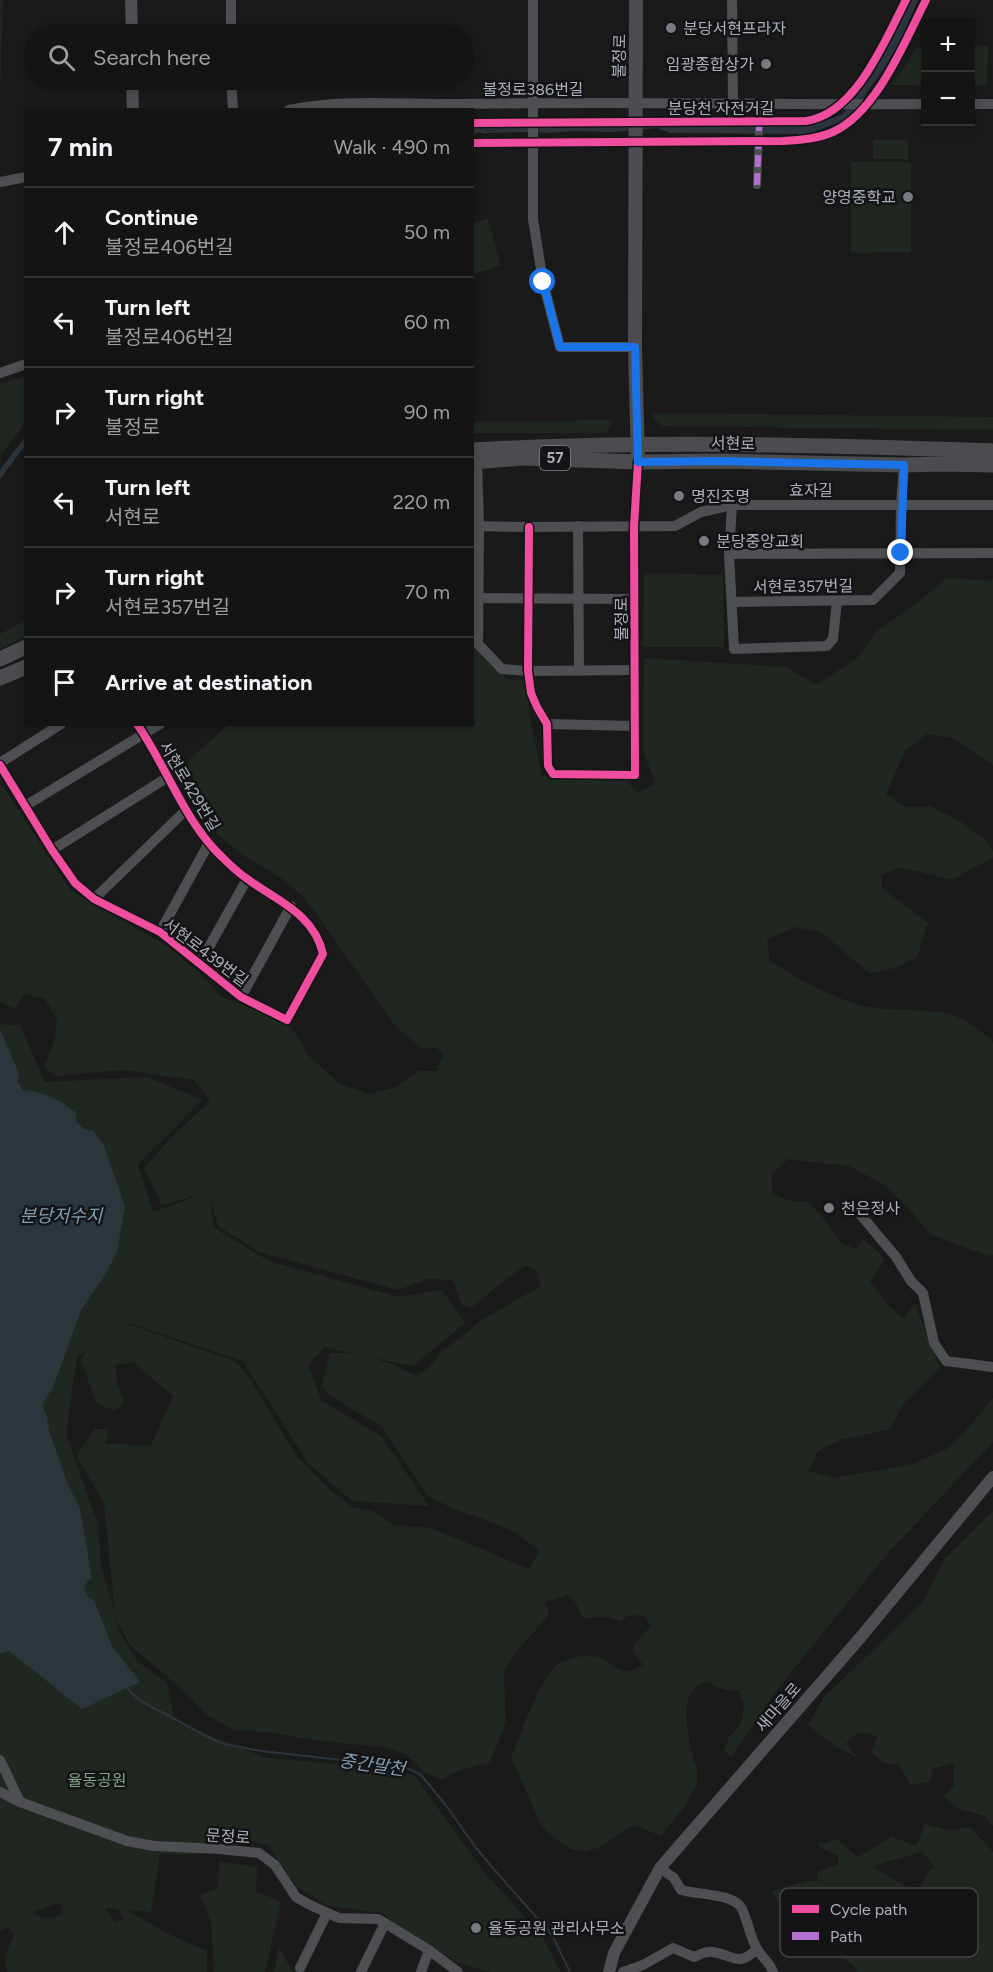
<!DOCTYPE html>
<meta charset="utf-8">
<style>
body{margin:0;font-family:Figtree,"Noto Sans KR",sans-serif;background:#212122;color:#f1f3f6}
.controls{position:absolute;right:18px;top:18px;display:grid;overflow:hidden;border-radius:0px;box-shadow:0 3px 9px #0003}
.controls button{width:54px;height:54px;display:grid;place-items:center;padding:0;border:0;border-bottom:2px solid #333334;background:#141414;color:#f1f3f6;font:30px sans-serif}
.stop{position:absolute;width:18px;height:18px;margin:-14px;border:4px solid #1a73e8;border-radius:50%;background:#fff}
.stop.end{background:#1a73e8;border-color:#fff;box-shadow:0 2px 6px #0008}
.list{margin:0;padding:0;list-style:none}
h2{display:flex;justify-content:space-between;align-items:center;height:78px;margin:0;padding:0 24px;font-size:26px}
h2 small{font-size:20px;font-weight:400;color:#9d9ea0}
.list li{display:grid;grid-template-columns:39px 1fr auto;gap:18px;align-items:center;box-sizing:border-box;height:90px;padding:0 24px;border-top:2px solid #333334}
.list b{display:block;font-size:22px;white-space:nowrap}
.list p{margin:0;font-size:20px;white-space:nowrap;color:#9d9ea0}
.list em{font-size:20px;font-style:normal;color:#9d9ea0}
.icon{flex:none;width:33px;height:33px;fill:none;stroke:currentColor;stroke-width:2;stroke-linecap:round;stroke-linejoin:round}
.map{position:relative;flex:none;width:993px;height:1972px;overflow:hidden}
.search{position:absolute;background:#141414;box-shadow:0 3px 9px #0003;left:24px;top:24px;width:450px;height:66px;display:flex;align-items:center;gap:15px;box-sizing:border-box;padding:0 21px;border-radius:33px;color:#9d9ea0;font-size:22px}
.panel{position:absolute;background:#141414;box-shadow:0 3px 9px #0003;left:24px;top:108px;width:450px;height:618px;border-radius:0px}
.map>svg:first-child{display:block}
.green{fill:#202720;fill-rule:evenodd}
.water{fill:#2d353c}
.lines{fill:none;stroke-linecap:round;stroke-linejoin:round}
.stream{stroke:#2d353c;stroke-width:2}
.pedestrian{stroke:#4e4f53;stroke-width:8}
.minor{stroke:#4e4f53;stroke-width:10}
.tertiary{stroke:#4e4f53;stroke-width:12}
.secondary{stroke:#4d4d51;stroke-width:14}
.primary{stroke:#4b4c4f;stroke-width:15}
.quiet{stroke:#b36fd0;stroke-width:6;stroke-dasharray:12 6;stroke-linecap:butt}
.cycleway-casing{stroke:#141416;stroke-width:11}
.cycleway{stroke:#ef4d9e;stroke-width:8}
.route{stroke:#1a73e8;stroke-width:8}
.poi-dot{fill:#787c82;stroke:#141416;stroke-width:2}
.labels{text-anchor:middle;stroke-width:5;stroke-linejoin:round;paint-order:stroke}
.shield{fill:#141416;stroke:#7e8189;stroke-width:1.5}
.shield-label{font-size:15px;font-weight:bold;fill:#abb0ba}
.poi-label{font-size:16px;fill:#abb0ba;stroke:#141416;text-anchor:start}
.street-label{font-size:16px;fill:#abb0ba;stroke:#141416}
.park-label{font-size:16px;fill:#83a584;stroke:#141416}
.water-label{font-size:18px;font-style:italic;fill:#839fb4;stroke:#141416}
.key{fill:#141416;stroke:#414347;stroke-width:1.5}
.key-label{font-size:16px;fill:#abb0ba}
</style>
<div class="map">
<svg width="993" height="1972" viewBox="0 0 993 1972">
<rect width="100%" height="100%" fill="#1a1a1a"/>
<g class="green">
<polygon points="0,0 3,0 0,93"/>
<polygon points="926,45 925,85 890,85 900,74 916,49"/>
<polygon points="971,45 988,46 987,85 971,85"/>
<rect x="873" y="140" width="35" height="19"/>
<polygon points="851,162 911,162 911,252 851,253"/>
<polygon points="488,219 501,266 473,274 473,223"/>
<polygon points="25,376 25,423 0,456 0,384"/>
<polygon points="653,413 993,417 993,430 663,426 653,419"/>
<polygon points="612,420 612,425 605,433 473,433 473,422"/>
<polygon points="644,573 723,575 724,647 643,647"/>
<path d="M947 578 988 581 993 579V765L952 738 927 734 905 751 886 794 906 807 931 806 961 822 983 838 993 851V858L968 870 953 880 920 872 897 868 882 875V888L928 923 917 957 895 968 869 973 821 932 794 927 767 940 770 961C797 978 826 995 857 1004 887 1013 918 1007 948 1014 964 1017 978 1030 991 1039L993 1043V1255L989 1256 931 1235 907 1207 883 1184 849 1166 788 1159 771 1174 773 1194 793 1202H808L826 1221 840 1243 856 1249 864 1239 885 1259 870 1282 891 1308 903 1319 915 1304 940 1368 904 1403 890 1429 840 1440 818 1451 808 1471 834 1478 912 1464 947 1449 963 1434 993 1398V1442L887 1554 780 1686 731 1757 724 1751 729 1737 741 1723 744 1706 739 1690C734 1690 729 1691 725 1690 716 1688 709 1679 699 1685 679 1697 688 1732 691 1750 693 1761 700 1770 697 1782 691 1802 674 1819 661 1836L642 1828 631 1827 598 1848 583 1852 570 1849 549 1834 540 1823 511 1757C524 1729 535 1687 557 1665 561 1661 568 1660 574 1658 592 1652 606 1658 620 1671L633 1670 643 1665 634 1652V1644L651 1626 644 1616 629 1615 620 1621 609 1617 583 1618 574 1600 567 1595 546 1602 549 1615 515 1653 504 1672 506 1723 490 1762 463 1769 442 1779 425 1773 407 1755 387 1748 306 1739 272 1732 235 1731 207 1715 186 1693 129 1644 115 1617 119 1631 137 1661 167 1683 175 1722 267 1758 364 1766 414 1775 484 1872 542 1936 561 1972H490L458 1963 433 1947 412 1938 382 1913 327 1906 296 1886 268 1845 223 1835 194 1855 160 1854 151 1912 127 1910 169 1934 207 1951V1972H7L5 1958 14 1933 9 1928 0 1931V1024L20 1025 45 1082 147 1077 202 1100 138 1164 153 1212 199 1195 162 1205 144 1168 172 1137 210 1101 194 1080 123 1070 55 1076 44 1067 55 1039 57 1019 45 999 25 994 14 1009 0 1001V782L71 891 167 946 198 972 222 997 249 1008 276 1017 290 1025 309 1056 339 1083 368 1094 396 1087 419 1071H437L443 1054 437 1048H421L396 1027 305 898 281 878 241 854 218 835 187 762 228 725 472 724 473 645 493 668 510 680 525 679 530 719 542 776 625 780 639 793 655 783 643 750 644 658 786 667 816 685 856 659 877 631 912 607ZM210 1197 218 1226 259 1252 398 1290 428 1279 453 1280 462 1305 472 1308 503 1281 525 1266 537 1271 541 1286 481 1320 462 1337 439 1353 430 1367 416 1376 392 1364 368 1357 413 1366 465 1323 442 1290 398 1297 269 1261 214 1228ZM129 1323 243 1361 308 1463 352 1501 429 1506 381 1436 321 1400 308 1364 325 1347 351 1353H330L322 1386 329 1395 382 1427 428 1496 456 1510 483 1519 516 1533 539 1551 529 1569 431 1528 393 1525 372 1511 354 1508 331 1491 298 1458 248 1376 235 1361 128 1324ZM86 1350 81 1360 96 1403 115 1411 124 1402 118 1386 115 1364 134 1363 173 1396 151 1445 106 1444 109 1429H95L76 1456 104 1503 115 1614 101 1565 98 1524 66 1434 77 1356ZM54 1904 63 1905 61 1914C52 1918 42 1921 33 1912ZM105 1908 118 1909 124 1919 115 1922Z"/>
<polygon points="25,621 25,636 0,649 0,634"/>
<polygon points="993,1511 993,1826 985,1816 957,1808 944,1797 954,1786 954,1763 932,1769 931,1782 910,1785 899,1764 884,1763 872,1752 877,1736 859,1732 846,1743 857,1757 839,1749 808,1725 824,1697 923,1602 945,1558"/>
<path d="M925 1824 947 1830 970 1827 993 1852V1972H857L851 1963 837 1957 833 1943 804 1924 833 1920 857 1937 860 1949 872 1957 873 1947 888 1935 889 1927 883 1914 844 1900 836 1902 816 1890 796 1892 784 1904 776 1900 772 1891 806 1881H818L817 1872 838 1865V1856L818 1846 821 1841 823 1843 837 1839 857 1857 892 1837 916 1846ZM922 1851 934 1867 925 1875 919 1897 909 1895 905 1886 873 1867C889 1859 906 1858 922 1851ZM950 1912 957 1929 922 1956 896 1936 899 1927 898 1918 914 1915 926 1923 932 1917Z"/>
<polygon points="219,1861 257,1867 256,1892 281,1901 265,1972 214,1972 211,1923 200,1895 218,1888"/>
<polygon points="279,1948 293,1972 274,1972"/>
</g>
<g class="water">
<polygon points="911,0 918,0 899,43 885,67 854,111 845,120 814,132 802,134 670,133 657,128 612,132 573,131 548,133 488,130 473,134 472,128 794,125 830,119 843,114 873,74"/>
<polygon points="25,437 25,446 0,479 0,470"/>
<path d="M0 1029 19 1074 17 1081 23 1090C46 1093 58 1098 76 1113V1122L84 1129 93 1130 104 1146 125 1206 117 1252 106 1273 81 1310 52 1390 46 1397 42 1405 47 1416 49 1431 68 1485 80 1508 92 1578 87 1582 84 1589 88 1597 94 1600 112 1646 140 1682 82 1709 9 1651 0 1654Z"/>
</g>
<g class="lines">
<g class="stream">
<polyline points="481,132 527,131"/>
<polyline points="127,1688 139,1700 212,1739 224,1744 261,1751 404,1767 420,1774 445,1804 476,1848 498,1874 552,1935 570,1972"/>
</g>
<polyline class="pedestrian" points="757,185 760,103"/>
<g class="minor">
<polyline points="231,0 231,34"/>
<polyline points="533,0 533,219 543,282 560,347 635,347"/>
<polyline points="732,0 733,103"/>
<polyline points="231,80 233,110"/>
<polyline points="970,104 993,104"/>
<path d="M289 110C347 98 407 105 466 104 619 101 772 105 926 104"/>
<polyline points="0,182 26,177"/>
<polyline points="0,373 26,364"/>
<polyline points="477,461 479,525 478,644 502,669 528,671 635,670"/>
<polyline points="732,505 729,554 734,649 827,646 833,639 837,601"/>
<polyline points="472,526 529,527 675,526 701,512 732,505 993,505"/>
<polyline points="578,526 579,670"/>
<polyline points="529,527 528,671 531,693 537,707 547,724 548,766 553,774 635,775 634,526 638,462"/>
<polyline points="729,554 993,553"/>
<polyline points="478,598 635,599"/>
<polyline points="732,602 873,600 900,573 901,505 904,465"/>
<polyline points="547,724 634,726"/>
<polyline points="0,763 61,724"/>
<path d="M0 765 52 850 75 883 94 899 160 932 241 997 287 1020 323 954C314 913 275 900 246 878 237 872 229 864 222 857 184 821 167 767 137 724"/>
<polyline points="25,806 160,724"/>
<polyline points="52,850 168,777"/>
<polyline points="94,899 186,810"/>
<polyline points="160,932 209,843"/>
<polyline points="200,963 247,879"/>
<polyline points="241,997 291,906"/>
<polyline points="860,1214 896,1257 911,1281 923,1293 934,1343 946,1361 993,1367"/>
<polyline points="0,1760 20,1802"/>
<polyline points="0,1792 20,1802 127,1841 154,1846 219,1849 259,1853 275,1865 296,1897 310,1905 339,1918 378,1919 429,1950 458,1972"/>
<path d="M660 1868 674 1878 681 1890C697 1895 734 1893 742 1909 748 1922 750 1937 757 1949 762 1958 770 1962 773 1972"/>
<polyline points="300,1968 327,1913"/>
<polyline points="361,1972 385,1923"/>
<polyline points="421,1972 429,1950"/>
<path d="M623 1972 643 1965 673 1948 694 1957C701 1954 706 1951 713 1952 734 1955 737 1968 757 1949"/>
</g>
<g class="tertiary">
<polyline points="131,0 132,34"/>
<polyline points="132,80 133,110"/>
<polyline points="609,1972 614,1953 660,1868 860,1638 993,1477"/>
</g>
<polyline class="secondary" points="636,0 635,347 638,462"/>
<g class="primary">
<path d="M472 450C646 440 819 445 993 451"/>
<polyline points="472,462 523,458 638,462 721,461 904,465 943,464 993,465"/>
<polyline points="0,659 26,647"/>
<polyline points="0,678 26,667"/>
</g>
<polyline class="quiet" points="757,185 760,103"/>
<g class="cycleway-casing">
<g id="cycleway">
<path d="M472 123 806 121C856 114 885 40 906 0"/>
<path d="M472 143 783 141C800 140 817 139 833 132 877 112 905 41 926 0"/>
<polyline points="529,527 528,671 531,693 537,707 547,724 548,766 553,774 635,775 634,526 638,462"/>
<path d="M0 765 52 850 75 883 94 899 160 932 241 997 287 1020 323 954C314 913 275 900 246 878 237 872 229 864 222 857 184 821 167 767 137 724"/>
</g>
</g>
<use href="#cycleway" class="cycleway"/>
</g>
<g class="lines">
<polyline class="route" points="543,282 560,347 635,347 638,462 721,461 904,465 901,553"/>
</g>
<g class="poi-dot">
<circle cx="671" cy="28" r="6"/>
<circle cx="766" cy="64" r="6"/>
<circle cx="908" cy="197" r="6"/>
<circle cx="679" cy="496" r="6"/>
<circle cx="704" cy="541" r="6"/>
<circle cx="829" cy="1208" r="6"/>
<circle cx="476" cy="1928" r="6"/>
</g>
<g class="labels">
<rect class="shield" x="540" y="446" width="30" height="24" rx="4.5"/>
<g class="shield-label">
<text x="555" y="463">57</text>
</g>
<g class="poi-label">
<text x="683" y="34">분당서현프라자</text>
<text x="754" y="70" text-anchor="end">임광종합상가</text>
<text x="896" y="203" text-anchor="end">양영중학교</text>
<text x="691" y="502">명진조명</text>
<text x="716" y="547">분당중앙교회</text>
<text x="841" y="1214">천은정사</text>
<text x="488" y="1934">율동공원 관리사무소</text>
</g>
<g class="street-label">
<text transform="translate(619 56) rotate(-89)" y="6">불정로</text>
<text x="533" y="95">불정로386번길</text>
<text x="721" y="114">분당천 자전거길</text>
<text transform="translate(733 443) rotate(1)" y="6">서현로</text>
<text x="811" y="496">효자길</text>
<text transform="translate(803 586) rotate(-1)" y="6">서현로357번길</text>
<text transform="translate(621 619) rotate(-90)" y="6">불정로</text>
<text transform="translate(190 786) rotate(59)" y="6">서현로429번길</text>
<text transform="translate(206 952) rotate(37)" y="6">서현로439번길</text>
<text transform="translate(778 1707) rotate(-49)" y="6">새마을로</text>
<text transform="translate(228 1836) rotate(4)" y="6">문정로</text>
</g>
<g class="park-label">
<text x="97" y="1786">율동공원</text>
</g>
<g class="water-label">
<text x="61" y="1222">분당저수지</text>
<text transform="translate(372 1765) rotate(8)" y="6">중간말천</text>
</g>
</g>
<rect x="780" y="1888" width="198" height="69" rx="9" class="key"/>
<rect x="792" y="1905" width="27" height="8" fill="#ef4d9e"/>
<rect x="792" y="1932" width="27" height="8" fill="#b36fd0"/>
<g class="key-label">
<text x="830" y="1915">Cycle path</text>
<text x="830" y="1942">Path</text>
</g>
</svg>
<div class="controls">
<button>+</button>
<button>−</button>
</div>
<div class="stop" style="left:543px;top:282px"></div>
<div class="stop end" style="left:901px;top:553px"></div>
<div class="search"><svg class="icon" aria-label="search" viewBox="0 0 24 24"><circle cx="10" cy="10" r="6"/><path d="M15 15l6 6"/></svg>Search here</div>
<section class="panel">
<h2>7 min<small>Walk · 490 m</small></h2>
<ul class="list">
<li><svg class="icon" aria-label="ahead" viewBox="0 0 24 24"><path d="M12 20V5M6 11l6-6 6 6"/></svg><div><b>Continue</b><p>불정로406번길</p></div><em>50 m</em></li>
<li><svg class="icon" aria-label="left" viewBox="0 0 24 24"><path d="M17 20v-9H6M10 6l-5 5 5 5"/></svg><div><b>Turn left</b><p>불정로406번길</p></div><em>60 m</em></li>
<li><svg class="icon" aria-label="right" viewBox="0 0 24 24"><path d="M7 20v-9h11M14 6l5 5-5 5"/></svg><div><b>Turn right</b><p>불정로</p></div><em>90 m</em></li>
<li><svg class="icon" aria-label="left" viewBox="0 0 24 24"><path d="M17 20v-9H6M10 6l-5 5 5 5"/></svg><div><b>Turn left</b><p>서현로</p></div><em>220 m</em></li>
<li><svg class="icon" aria-label="right" viewBox="0 0 24 24"><path d="M7 20v-9h11M14 6l5 5-5 5"/></svg><div><b>Turn right</b><p>서현로357번길</p></div><em>70 m</em></li>
<li><svg class="icon" aria-label="arrive" viewBox="0 0 24 24"><path d="M6 21V4h12l-3 4 3 4H6"/></svg><div><b>Arrive at destination</b></div></li>
</ul>
</section>
</div>
